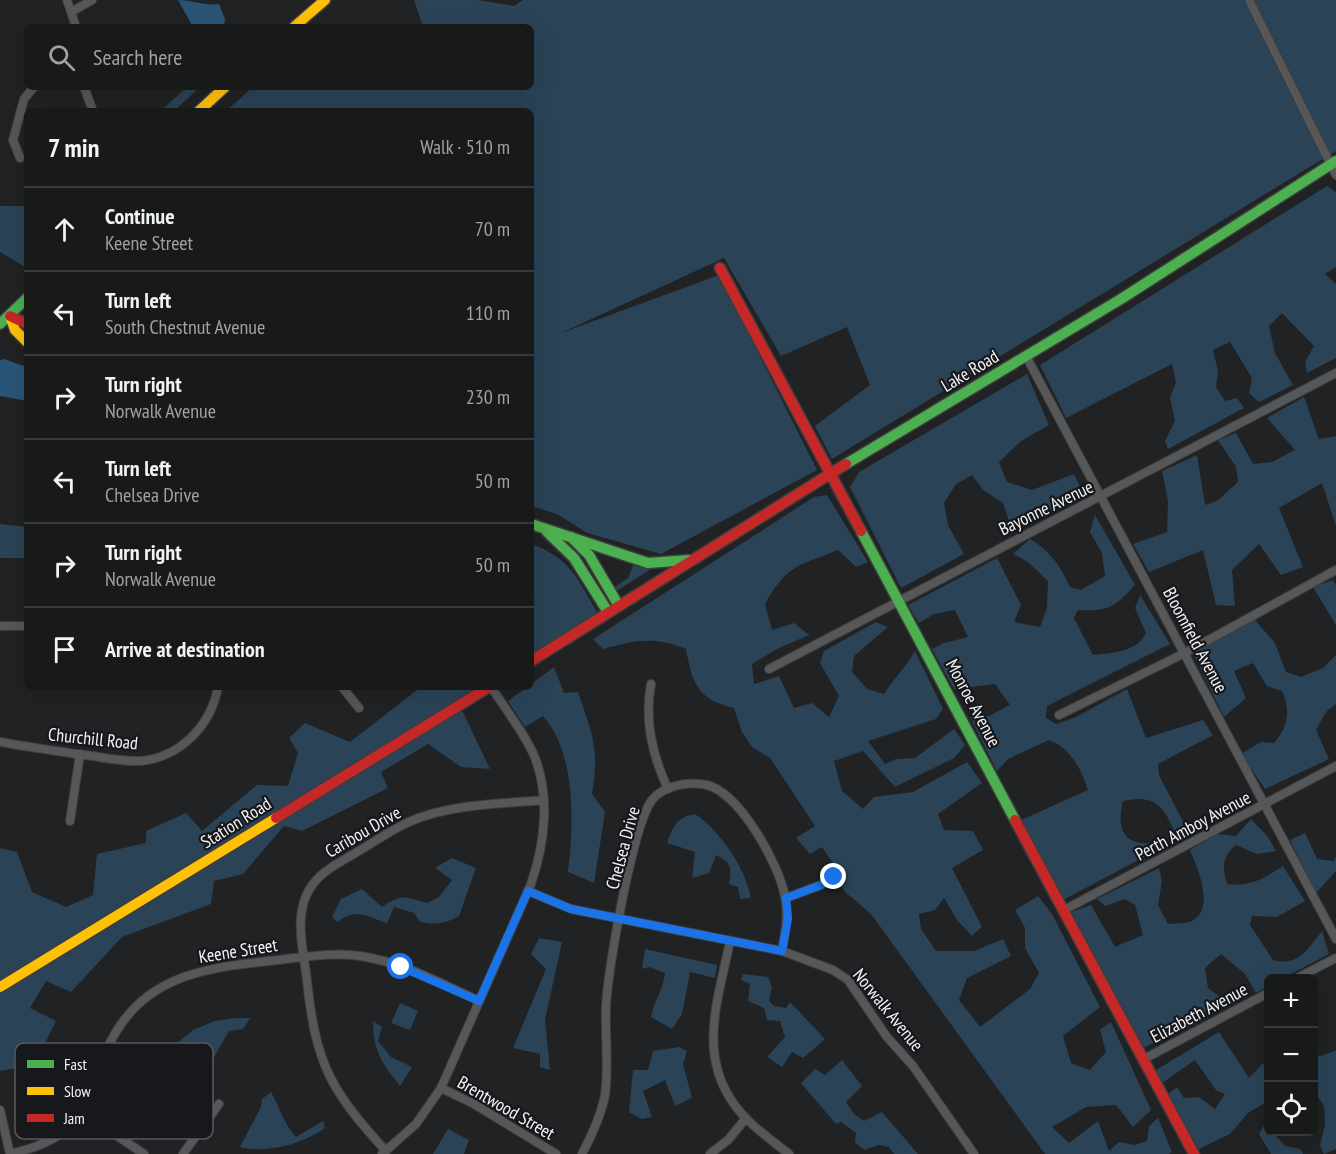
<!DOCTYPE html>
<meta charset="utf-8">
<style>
body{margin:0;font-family:"PT Sans Narrow",sans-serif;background:#212323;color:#f1f3f6}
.controls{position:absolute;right:18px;bottom:18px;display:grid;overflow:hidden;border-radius:9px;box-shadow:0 6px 24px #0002}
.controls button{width:54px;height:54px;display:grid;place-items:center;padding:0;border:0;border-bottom:2px solid #363839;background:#181a1a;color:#f1f3f6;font:30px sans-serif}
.stop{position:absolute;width:18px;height:18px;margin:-14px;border:4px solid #1a73e8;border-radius:50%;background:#fff}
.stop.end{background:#1a73e8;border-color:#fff;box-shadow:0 2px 6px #0008}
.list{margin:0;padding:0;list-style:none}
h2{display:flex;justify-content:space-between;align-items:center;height:78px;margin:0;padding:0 24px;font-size:26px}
h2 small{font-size:20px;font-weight:400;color:#9fa1a2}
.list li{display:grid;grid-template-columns:39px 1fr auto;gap:18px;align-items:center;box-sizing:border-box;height:84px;padding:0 24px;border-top:2px solid #363839}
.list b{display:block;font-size:22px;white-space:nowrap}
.list p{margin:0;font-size:20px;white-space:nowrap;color:#9fa1a2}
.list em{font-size:20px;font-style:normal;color:#9fa1a2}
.icon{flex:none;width:33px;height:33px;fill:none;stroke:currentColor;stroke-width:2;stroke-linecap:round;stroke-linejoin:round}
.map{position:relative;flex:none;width:1336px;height:1154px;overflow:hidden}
.search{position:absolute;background:#181a1a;box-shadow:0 6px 24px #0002;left:24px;top:24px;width:510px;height:66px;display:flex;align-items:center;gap:15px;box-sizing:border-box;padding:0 21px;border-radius:9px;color:#9fa1a2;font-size:22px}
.panel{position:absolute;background:#181a1a;box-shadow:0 6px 24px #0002;left:24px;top:108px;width:510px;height:582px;border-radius:9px}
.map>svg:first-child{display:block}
.green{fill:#2b4357}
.water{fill:#2a5476}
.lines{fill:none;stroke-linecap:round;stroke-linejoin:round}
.street-casing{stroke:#3c3d3e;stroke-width:10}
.fast-casing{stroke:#3c3d3e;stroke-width:13}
.slow-casing{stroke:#3c3d3e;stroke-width:13}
.jam-casing{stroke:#3c3d3e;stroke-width:13}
.street{stroke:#565758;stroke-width:8}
.fast{stroke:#4caf50;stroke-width:10}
.slow{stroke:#ffc107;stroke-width:10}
.jam{stroke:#c62828;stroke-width:10}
.route{stroke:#1a73e8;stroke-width:8}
.labels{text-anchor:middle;stroke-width:4.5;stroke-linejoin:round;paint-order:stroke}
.street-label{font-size:18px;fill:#f2f4f6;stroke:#16181b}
.key{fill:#16181b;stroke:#585a5d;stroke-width:1.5}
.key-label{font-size:16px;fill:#f2f4f6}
</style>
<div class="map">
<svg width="1336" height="1154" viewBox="0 0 1336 1154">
<rect width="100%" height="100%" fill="#202223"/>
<g class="green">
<polygon points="414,0 477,0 514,6 523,0 1336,0 1336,151 832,459 815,426 870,385 847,327 781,356 724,258 561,333 719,275 817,470 661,554 587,533 557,514 531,506 531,111 226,111 253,87 531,87 531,27 423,27"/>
<polygon points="187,87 200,87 174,111 152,111 164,108"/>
<polygon points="1327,186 1336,192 1336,267 1325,274 1336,284 1336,358 1307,373 1305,362 1314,346 1282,313 1269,326 1275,353 1293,385 1259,402 1249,393 1252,378 1230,342 1213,350 1218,371 1216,387 1225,401 1237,398 1244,408 1168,449 1165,441 1175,421 1170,398 1176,382 1172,364 1066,418 1040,365"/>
<polygon points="0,206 27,206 27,268 0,252"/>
<polygon points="1027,374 1049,425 1021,441 999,462 1007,482 1032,490 1074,474 1083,493 1023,527 1011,527 1003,503 983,490 972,475 956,484 944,503 948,525 964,554 901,588 850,487 859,472"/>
<polygon points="1304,397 1319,439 1336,436 1336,526 1322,483 1279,508 1303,567 1281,575 1259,544 1232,570 1235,606 1216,605 1203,550 1149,572 1133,544 1167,532 1168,501 1162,471 1197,455 1205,505 1217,501 1238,482 1236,467 1218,440 1236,433 1253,464 1272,462 1295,450 1267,418"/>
<path d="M827 495 868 562 856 567 838 550C797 567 789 563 765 604L772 630 794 623 809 635 777 649 752 664 754 684 779 676 794 708 812 703 829 717 839 696 820 663 824 651 876 622 888 627 854 656 852 672 867 689 884 694C893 679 906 667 915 651L943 709 936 719 868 741 885 764 896 759 915 758 954 729 965 745 954 758 895 787 863 751 834 761 842 791 863 809 874 797 913 792 967 762 982 783 938 814 944 830 973 831 983 850 952 868 982 927 972 936 957 920 944 898 935 910 919 914 921 929 936 951H974L1003 939 1011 956 967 978 959 1000 980 1027 1030 989 1039 973 1025 948V928L1015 910 1038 896 1052 914 1100 1007 1063 1036 1071 1063 1090 1070 1106 1052 1100 1030 1111 1022 1151 1110 1133 1127 1116 1105 1086 1107 1052 1127 1069 1143 1098 1121 1109 1151 1119 1142 1134 1145 1147 1141 1149 1126 1158 1118 1172 1152 1168 1154H1045L871 914 844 891 834 865 822 847 810 854 796 838 815 826 770 758 752 747 742 732 734 708C698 700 692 683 686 649 654 636 635 640 603 649L593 639 814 497Z"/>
<path d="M1095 515 1135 585C1115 607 1108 612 1078 610L1074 618 1093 655C1113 653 1137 652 1146 633L1135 608 1140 595 1170 644 1047 706 1046 718 1056 724 1076 717 1127 689 1146 738 1203 720 1213 735 1158 764 1159 775 1189 833 1177 837C1165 809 1157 793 1123 801 1117 825 1121 846 1151 843L1146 856 1063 900 1021 820 1088 790C1081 768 1070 748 1049 740L1008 759 997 771 970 717 989 716 1010 705 995 684 954 689 932 649 944 643 968 637 955 610 934 614 919 623 908 605 997 558 1021 605 1014 622 1040 627 1047 608 1048 581 1028 562 1013 554 1030 539C1050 551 1060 565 1070 587L1081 590 1105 576 1102 553 1090 532Z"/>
<polygon points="0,524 27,527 27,558 0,558"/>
<path d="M531 544C572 558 579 582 600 617L531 661V602L535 599 531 593Z"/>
<polygon points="634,563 651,569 615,592 613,588 628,578"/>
<polygon points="1333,580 1336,586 1336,625 1313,587"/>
<path d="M1254 619 1275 643 1286 672 1301 677 1323 668 1336 655V704L1326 712 1316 730 1329 759 1265 789 1241 754 1261 742 1274 743C1288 727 1291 711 1282 691L1267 686 1253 663 1234 671 1246 698 1224 717 1192 651Z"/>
<path d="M554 667 564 693 578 692C592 734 600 748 592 794L605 812 594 883 568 872C574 824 576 753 543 716L525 727 508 701 527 687H531V684Z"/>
<polygon points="421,687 490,687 460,706 490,769 461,767 428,744 381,772 388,788 302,831 284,826 243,874 214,881 211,904 122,937 71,992 46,981 30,1008 56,1021 34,1065 0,1071 0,848 17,852 32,892 66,907 93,895 97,854 146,843 146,831 186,813 202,831 257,785 288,786 298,753 289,738 305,723 350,742"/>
<path d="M695 814C721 832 745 867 751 898L740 899 738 887 729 884C732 867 731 863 716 855L709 873 692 878 695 852 667 843C673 826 677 817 695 814Z"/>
<path d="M1251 819 1268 837 1276 851 1257 854 1236 845C1222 857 1222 866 1227 884 1251 887 1264 878 1283 866L1305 901 1277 917 1252 916 1250 925 1273 960C1298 967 1308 949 1322 931L1329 954 1283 978H1268V986L1256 993 1245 974 1221 954 1205 968 1208 988 1220 997 1233 1000 1202 1021 1143 1048 1071 912 1091 905 1115 947 1143 935 1135 905 1125 899 1105 906 1097 899 1159 868 1162 881 1158 905 1168 924C1175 923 1186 924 1192 921 1216 908 1197 867 1190 850L1217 834 1236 836Z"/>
<polygon points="1305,833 1317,859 1334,861 1336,856 1336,871 1316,893 1290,840"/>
<path d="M452 858 476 868 459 916C444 924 437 925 420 922L414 913 394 907 387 923C369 917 354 907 338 922L332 917 341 899 362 889 382 907C402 893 405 897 427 903L439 897 452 880 435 868Z"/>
<polygon points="539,938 562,942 545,1020 550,1070 540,1067 540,1054 513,1048 546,969 531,954"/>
<path d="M645 949 717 965 715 978 690 972 682 1014 672 1029 651 1017C654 1000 663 991 665 973L649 967 642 969Z"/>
<polygon points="743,974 768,977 772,987 769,1001 774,1006 786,1008 790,1002 825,1039 803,1058 792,1052 782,1067 767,1057 785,1037 780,1021 767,1020 764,1008 748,1001 750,984 741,980"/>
<polygon points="400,1003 418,1011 410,1030 391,1023"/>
<polygon points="235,1018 250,1018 243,1029 229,1031 213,1059 186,1075 175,1095 167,1123 160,1127 148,1121 142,1112 150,1095 151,1078 177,1043 193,1030 215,1021"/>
<path d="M373 1021 382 1027 378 1041 391 1057 412 1067 400 1086C382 1063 373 1051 373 1021Z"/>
<polygon points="1219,1032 1249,1078 1262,1064 1268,1066 1268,1101 1248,1113 1230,1134 1199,1149 1167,1095 1177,1087 1184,1098 1199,1097 1215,1109 1225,1094 1216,1090 1195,1060 1162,1083 1156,1070"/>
<polygon points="679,1047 687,1051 683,1064 692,1098 675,1106 665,1080 643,1091 652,1117 642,1119 629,1112 633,1070 648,1070 653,1051"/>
<polygon points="1336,1050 1336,1149 1324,1154 1320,1146 1325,1124 1324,1106 1314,1091 1314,1055 1322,1056"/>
<polygon points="842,1060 862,1086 846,1102 855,1115 864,1121 882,1112 918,1154 894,1154 889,1147 879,1145 864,1150 855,1142 856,1133 841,1122 836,1124 801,1083 815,1069 825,1075"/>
<path d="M271 1092C280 1108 284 1124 296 1137L323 1121 325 1128C303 1144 266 1154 240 1147L261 1107 262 1099Z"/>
<polygon points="1265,1124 1268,1132 1272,1132 1285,1146 1300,1149 1303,1154 1271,1154 1259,1134"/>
<polygon points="448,1129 469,1140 464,1154 433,1154"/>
</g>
<g class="water">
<path d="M178 0C193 0 204 6 219 4L225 19 224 27H193Z"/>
<polygon points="4,359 27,367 27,401 0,396 0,360"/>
</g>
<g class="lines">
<g class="street-casing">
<g id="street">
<polyline points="67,0 76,27"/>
<polyline points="1250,2 1336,175"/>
<polyline points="73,11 92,0"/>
<polyline points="84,87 93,111"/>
<polyline points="20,158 13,140 24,99 34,87"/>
<polyline points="1026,356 1336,939"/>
<polyline points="0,626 27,626"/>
<polyline points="769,669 1336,373"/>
<path d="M651 684C644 721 652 755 668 789"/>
<polyline points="342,687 359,708"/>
<polyline points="1059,715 1185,653 1336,570"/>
<path d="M0 742C26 747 51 750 77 754 98 756 120 762 141 761 181 757 211 725 218 687"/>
<polyline points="70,821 80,754"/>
<polyline points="528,891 571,909 782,951 833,970 848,980 887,1037 913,1066 974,1154"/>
<polyline points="786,898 821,885 834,877"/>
<polyline points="1064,910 1336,766"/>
<path d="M730 941C719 997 697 1053 734 1104 748 1124 770 1139 789 1154"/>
<polyline points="1297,978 1336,958"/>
<polyline points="1144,1059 1268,993"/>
<polyline points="441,1088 474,1104 556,1154"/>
<polyline points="0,1110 10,1154"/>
<polyline points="83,1113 144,1154"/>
<path d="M386 1151C330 1090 316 1064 307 981 304 955 295 921 306 896 316 873 337 864 357 852 374 842 391 830 409 822 449 804 500 804 544 800"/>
<path d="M10 1154C115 1130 77 1075 129 1014 166 970 225 966 278 960 305 957 333 952 360 956 402 962 441 983 479 1001"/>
<polyline points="183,1154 219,1104"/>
<path d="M382 1154 416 1124 441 1088 531 884C545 843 551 794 533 753 522 730 505 708 491 687"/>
<path d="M582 1154C592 1135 601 1116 605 1095 609 1066 605 1037 606 1008 607 972 633 825 652 800 664 785 689 781 707 785 740 793 780 866 785 897 789 916 785 933 782 951"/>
<polyline points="710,1154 729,1139 746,1118"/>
</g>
</g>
<g class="fast-casing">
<g id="fast">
<polyline points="0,324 27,298"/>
<polyline points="846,464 1121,299 1336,161"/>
<polyline points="531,524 648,563 689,560"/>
<polyline points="861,531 1015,820"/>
<polyline points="547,532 574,558 608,612"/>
<polyline points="571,537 589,555 619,606"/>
</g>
</g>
<g class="slow-casing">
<g id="slow">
<polyline points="294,27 325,0"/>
<polyline points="199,111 225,87"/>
<polyline points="10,316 15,330 27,342"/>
<polyline points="0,987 276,818"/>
</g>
</g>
<g class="jam-casing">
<g id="jam">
<polyline points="720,268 861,531"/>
<polyline points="10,316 27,324"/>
<polyline points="531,661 846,464"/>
<polyline points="276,818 489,687"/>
<polyline points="1015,820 1194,1154"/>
</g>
</g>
<use href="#street" class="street"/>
<use href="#fast" class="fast"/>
<use href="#slow" class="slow"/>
<use href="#jam" class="jam"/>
</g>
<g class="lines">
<polyline class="route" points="401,967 479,1001 528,891 571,909 782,951 788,918 786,898 821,885 834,877"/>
</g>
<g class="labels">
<g class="street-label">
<text transform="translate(970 371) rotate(-31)" y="6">Lake Road</text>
<text transform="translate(1046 508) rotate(-26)" y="6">Bayonne Avenue</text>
<text transform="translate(1195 640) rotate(62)" y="6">Bloomfield Avenue</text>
<text transform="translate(973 703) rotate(62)" y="6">Monroe Avenue</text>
<text transform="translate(93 739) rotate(6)" y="6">Churchill Road</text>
<text transform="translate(236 823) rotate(-32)" y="6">Station Road</text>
<text transform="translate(1193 826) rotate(-28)" y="6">Perth Amboy Avenue</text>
<text transform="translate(363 832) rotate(-30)" y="6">Caribou Drive</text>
<text transform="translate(623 848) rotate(-75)" y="6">Chelsea Drive</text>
<text transform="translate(238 951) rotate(-9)" y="6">Keene Street</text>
<text transform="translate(888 1010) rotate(51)" y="6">Norwalk Avenue</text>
<text transform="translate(1199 1013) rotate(-28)" y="6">Elizabeth Avenue</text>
<text transform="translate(506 1108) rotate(30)" y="6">Brentwood Street</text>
</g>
</g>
<rect x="15" y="1043" width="198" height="96" rx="9" class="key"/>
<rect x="27" y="1060" width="27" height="8" fill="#4caf50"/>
<rect x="27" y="1087" width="27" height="8" fill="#ffc107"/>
<rect x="27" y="1114" width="27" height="8" fill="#c62828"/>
<g class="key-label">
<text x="64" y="1070">Fast</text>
<text x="64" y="1097">Slow</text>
<text x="64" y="1124">Jam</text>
</g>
</svg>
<div class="controls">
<button>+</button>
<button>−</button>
<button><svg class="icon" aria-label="locate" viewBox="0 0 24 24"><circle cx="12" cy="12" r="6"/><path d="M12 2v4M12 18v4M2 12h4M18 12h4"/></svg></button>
</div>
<div class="stop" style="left:401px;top:967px"></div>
<div class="stop end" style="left:834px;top:877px"></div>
<div class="search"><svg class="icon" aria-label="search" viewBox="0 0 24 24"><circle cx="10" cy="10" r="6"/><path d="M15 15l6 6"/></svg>Search here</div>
<section class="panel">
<h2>7 min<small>Walk · 510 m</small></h2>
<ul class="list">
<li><svg class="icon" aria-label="ahead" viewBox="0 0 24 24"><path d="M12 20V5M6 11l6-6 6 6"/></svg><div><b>Continue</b><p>Keene Street</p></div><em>70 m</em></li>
<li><svg class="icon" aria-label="left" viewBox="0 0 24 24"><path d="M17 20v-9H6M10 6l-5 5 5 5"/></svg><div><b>Turn left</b><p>South Chestnut Avenue</p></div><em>110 m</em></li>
<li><svg class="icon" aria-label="right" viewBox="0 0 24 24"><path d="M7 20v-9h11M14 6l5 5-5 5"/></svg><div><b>Turn right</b><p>Norwalk Avenue</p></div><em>230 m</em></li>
<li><svg class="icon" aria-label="left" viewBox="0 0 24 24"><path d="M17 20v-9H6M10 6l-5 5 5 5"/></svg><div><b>Turn left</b><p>Chelsea Drive</p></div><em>50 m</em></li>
<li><svg class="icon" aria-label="right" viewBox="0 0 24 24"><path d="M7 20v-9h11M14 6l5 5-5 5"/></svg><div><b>Turn right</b><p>Norwalk Avenue</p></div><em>50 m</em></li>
<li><svg class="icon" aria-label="arrive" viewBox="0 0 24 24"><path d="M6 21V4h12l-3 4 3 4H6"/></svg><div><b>Arrive at destination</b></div></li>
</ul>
</section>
</div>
